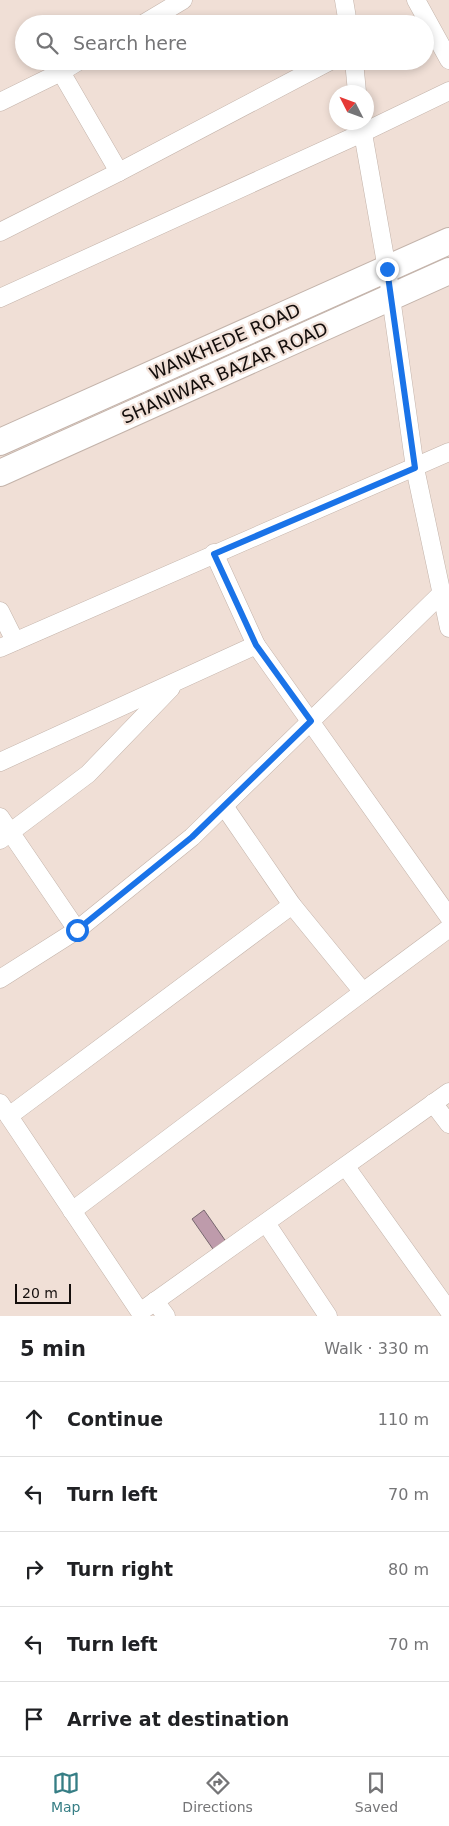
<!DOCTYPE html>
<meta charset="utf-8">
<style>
body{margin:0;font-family:"DejaVu Sans",sans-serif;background:#f6f6f6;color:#202124}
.compass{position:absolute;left:329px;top:85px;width:45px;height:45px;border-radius:50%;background:#fff;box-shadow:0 2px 8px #0003;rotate:312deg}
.scale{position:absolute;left:15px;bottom:12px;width:56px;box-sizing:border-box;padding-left:5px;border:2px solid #140e0c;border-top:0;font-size:14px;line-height:18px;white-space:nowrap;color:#140e0c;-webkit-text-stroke:4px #f0dfd6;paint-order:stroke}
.stop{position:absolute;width:15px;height:15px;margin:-11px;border:4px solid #1a73e8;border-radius:50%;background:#fff}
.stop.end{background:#1a73e8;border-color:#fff;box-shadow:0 1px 5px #0008}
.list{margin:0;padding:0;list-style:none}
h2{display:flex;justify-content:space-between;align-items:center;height:65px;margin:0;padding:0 20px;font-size:21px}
h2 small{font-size:16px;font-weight:400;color:#757577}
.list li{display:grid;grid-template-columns:32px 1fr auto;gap:15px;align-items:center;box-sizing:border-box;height:75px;padding:0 20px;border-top:1px solid #e0e0e0}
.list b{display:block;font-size:19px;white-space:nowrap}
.list em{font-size:16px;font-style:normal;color:#757577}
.icon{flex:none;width:28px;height:28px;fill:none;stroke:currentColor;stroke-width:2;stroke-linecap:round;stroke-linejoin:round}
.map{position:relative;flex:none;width:449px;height:1316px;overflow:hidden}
.search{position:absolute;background:#fff;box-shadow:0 2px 8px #0003;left:15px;right:15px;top:15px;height:55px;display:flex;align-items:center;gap:12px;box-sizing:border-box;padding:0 18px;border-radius:28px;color:#757577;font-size:19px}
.sheet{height:440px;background:#fff}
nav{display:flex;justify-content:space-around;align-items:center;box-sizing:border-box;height:70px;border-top:1px solid #e0e0e0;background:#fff;font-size:14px;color:#757577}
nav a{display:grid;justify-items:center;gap:2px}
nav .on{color:#367e85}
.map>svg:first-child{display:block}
.building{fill:#be9bab;stroke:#77676e}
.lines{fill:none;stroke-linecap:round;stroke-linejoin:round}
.street-casing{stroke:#c3b3aa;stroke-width:19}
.secondary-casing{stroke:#c3b3aa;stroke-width:28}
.street{stroke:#fff;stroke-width:18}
.secondary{stroke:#fff;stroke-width:26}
.route{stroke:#1a73e8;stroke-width:6}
.labels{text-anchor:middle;stroke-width:4.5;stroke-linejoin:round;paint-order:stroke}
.street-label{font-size:18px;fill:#140e0c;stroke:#f0dfd6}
</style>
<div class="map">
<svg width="449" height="1316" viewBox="0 0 449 1316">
<rect width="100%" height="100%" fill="#f0dfd6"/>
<polygon class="building" points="204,1210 227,1243 215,1252 192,1219"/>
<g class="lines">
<g class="street-casing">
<g id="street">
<polyline points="344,0 348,24"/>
<polyline points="416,0 449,60"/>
<polyline points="143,24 183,0"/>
<polyline points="354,61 357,92"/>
<polyline points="61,72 79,61"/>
<polyline points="0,102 61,72 119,172"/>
<polyline points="361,122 387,269 415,468 449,628"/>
<polyline points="0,232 119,172 330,61"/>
<polyline points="0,298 362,133 449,91"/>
<polyline points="0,611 15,641"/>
<polyline points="256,645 449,917"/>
<polyline points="0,648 449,452"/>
<polyline points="0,762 256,645 214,553"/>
<polyline points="0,817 77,930"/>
<polyline points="0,840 88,774 171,688"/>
<polyline points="0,979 77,930 192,837 442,593"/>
<polyline points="363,992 448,929"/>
<polyline points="0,1103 140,1312 449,1092"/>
<polyline points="433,1103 449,1124"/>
<polyline points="9,1116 292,905 224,806"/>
<polyline points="346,1167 449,1311"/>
<polyline points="72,1211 363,992 292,905"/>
<polyline points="266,1223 328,1316"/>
<polyline points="155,1301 166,1316"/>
</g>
</g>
<g class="secondary-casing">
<g id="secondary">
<polyline points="0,442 449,241"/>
<polyline points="0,473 449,271"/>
</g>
</g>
<use href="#street" class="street"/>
<use href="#secondary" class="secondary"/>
</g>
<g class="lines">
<polyline class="route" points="77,930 192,837 311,721 256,645 214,554 415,468 387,269"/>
</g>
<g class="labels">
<g class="street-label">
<text transform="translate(225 342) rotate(-24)" y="6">WANKHEDE ROAD</text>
<text transform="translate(225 373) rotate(-24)" y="6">SHANIWAR BAZAR ROAD</text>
</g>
</g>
</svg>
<svg class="compass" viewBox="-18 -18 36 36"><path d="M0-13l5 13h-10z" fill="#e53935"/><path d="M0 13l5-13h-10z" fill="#757577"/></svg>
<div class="scale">20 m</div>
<div class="stop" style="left:77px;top:930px"></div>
<div class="stop end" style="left:387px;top:269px"></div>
<div class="search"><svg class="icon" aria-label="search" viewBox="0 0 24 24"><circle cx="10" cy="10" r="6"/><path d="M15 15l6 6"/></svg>Search here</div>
</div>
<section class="sheet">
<h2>5 min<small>Walk · 330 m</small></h2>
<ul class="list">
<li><svg class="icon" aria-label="ahead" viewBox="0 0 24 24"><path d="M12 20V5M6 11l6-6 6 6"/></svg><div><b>Continue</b></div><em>110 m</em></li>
<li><svg class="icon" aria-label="left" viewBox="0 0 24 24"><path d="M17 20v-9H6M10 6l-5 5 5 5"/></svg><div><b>Turn left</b></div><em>70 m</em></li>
<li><svg class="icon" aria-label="right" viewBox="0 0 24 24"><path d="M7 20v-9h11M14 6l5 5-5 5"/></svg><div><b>Turn right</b></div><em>80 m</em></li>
<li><svg class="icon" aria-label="left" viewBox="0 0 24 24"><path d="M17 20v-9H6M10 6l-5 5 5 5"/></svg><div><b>Turn left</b></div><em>70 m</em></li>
<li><svg class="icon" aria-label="arrive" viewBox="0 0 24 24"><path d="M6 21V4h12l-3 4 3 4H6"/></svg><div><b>Arrive at destination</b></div></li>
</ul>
</section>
<nav>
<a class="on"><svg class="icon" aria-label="map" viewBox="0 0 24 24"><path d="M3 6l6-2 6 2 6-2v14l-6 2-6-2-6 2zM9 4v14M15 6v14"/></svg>Map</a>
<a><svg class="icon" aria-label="directions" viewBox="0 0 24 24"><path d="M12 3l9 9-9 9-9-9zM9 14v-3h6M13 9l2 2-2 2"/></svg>Directions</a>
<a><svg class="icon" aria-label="saved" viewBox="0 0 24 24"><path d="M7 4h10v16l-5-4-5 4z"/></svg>Saved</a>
</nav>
